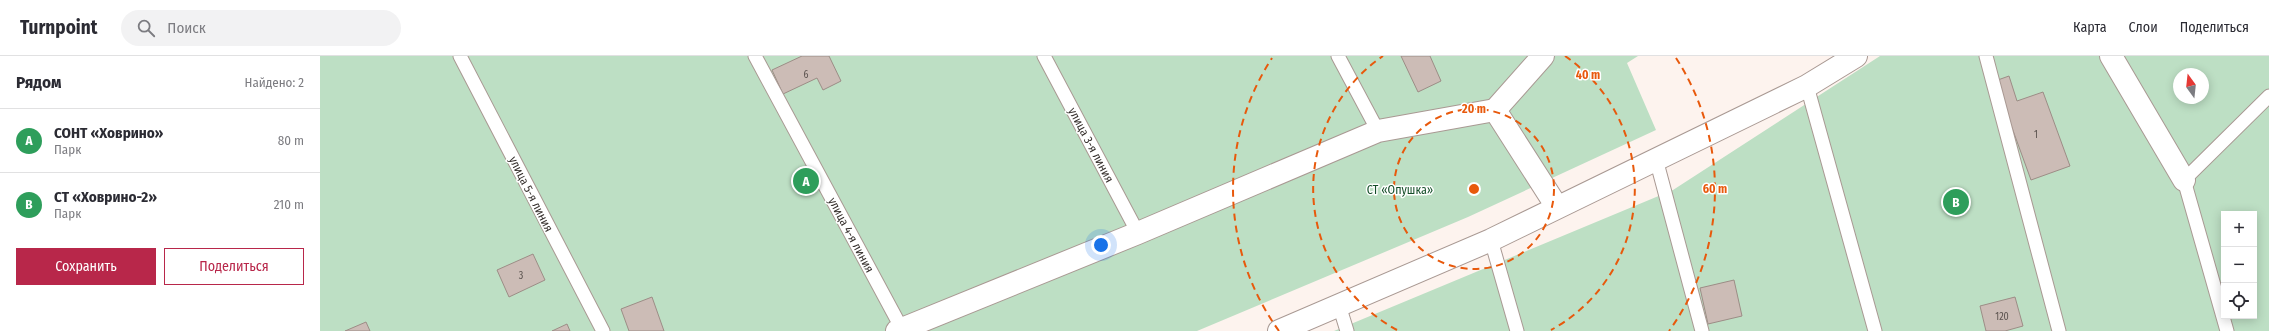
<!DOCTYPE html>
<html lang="ru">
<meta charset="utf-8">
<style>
body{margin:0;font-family:"Fira Sans Condensed",sans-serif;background:#f2f2f3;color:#2b2b33}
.controls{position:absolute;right:12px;bottom:12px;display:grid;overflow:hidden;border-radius:0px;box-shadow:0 2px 10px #0003}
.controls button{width:36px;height:36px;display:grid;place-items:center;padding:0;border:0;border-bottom:1px solid #e1e1e2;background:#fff;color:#2b2b33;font:20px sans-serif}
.compass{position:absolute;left:1853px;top:12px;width:36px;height:36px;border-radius:50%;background:#fff;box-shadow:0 2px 10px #0003;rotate:345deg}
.you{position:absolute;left:781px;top:189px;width:14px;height:14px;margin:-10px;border:3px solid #fff;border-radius:50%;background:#1a73e8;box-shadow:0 0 0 6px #1a73e833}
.badge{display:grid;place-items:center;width:26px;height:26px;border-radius:50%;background:#b8274a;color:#fff;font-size:13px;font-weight:700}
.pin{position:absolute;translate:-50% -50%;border:2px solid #fff;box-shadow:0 1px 4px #0006}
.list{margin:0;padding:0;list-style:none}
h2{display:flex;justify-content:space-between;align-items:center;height:52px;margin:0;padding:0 16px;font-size:17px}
h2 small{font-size:13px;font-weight:400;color:#7c7c81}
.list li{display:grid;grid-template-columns:26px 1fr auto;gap:12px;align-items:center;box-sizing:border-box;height:64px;padding:0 16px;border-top:1px solid #e1e1e2}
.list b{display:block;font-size:15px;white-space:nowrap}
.list p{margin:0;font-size:13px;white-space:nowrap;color:#7c7c81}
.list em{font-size:13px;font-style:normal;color:#7c7c81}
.actions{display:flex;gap:8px;padding:12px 16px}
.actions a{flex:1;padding:9px 0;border:1px solid #b8274a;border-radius:0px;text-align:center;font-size:14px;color:#b8274a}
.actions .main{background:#b8274a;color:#fff}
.icon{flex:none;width:22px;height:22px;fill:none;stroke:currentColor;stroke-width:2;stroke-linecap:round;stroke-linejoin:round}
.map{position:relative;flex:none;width:1949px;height:275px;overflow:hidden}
header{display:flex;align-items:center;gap:24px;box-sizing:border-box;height:56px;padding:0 20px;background:#fff;border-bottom:1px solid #e1e1e2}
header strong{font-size:19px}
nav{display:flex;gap:22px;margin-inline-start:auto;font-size:14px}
.search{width:280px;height:36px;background:#f2f2f3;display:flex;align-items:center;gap:10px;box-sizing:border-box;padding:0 14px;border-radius:22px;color:#7c7c81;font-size:15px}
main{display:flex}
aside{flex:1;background:#fff}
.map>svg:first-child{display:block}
.green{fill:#bddfc4;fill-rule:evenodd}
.building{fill:#ccbcb6;stroke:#9c8d86}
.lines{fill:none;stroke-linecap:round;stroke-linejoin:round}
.service-casing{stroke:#a99993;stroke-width:15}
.minor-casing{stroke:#a99993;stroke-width:24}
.tertiary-casing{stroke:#a99993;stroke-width:24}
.service{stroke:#fff;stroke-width:13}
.minor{stroke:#fff;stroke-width:22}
.tertiary{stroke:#fff;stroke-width:22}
.ring{fill:none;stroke:#e8590c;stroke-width:2;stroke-dasharray:7 5}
.labels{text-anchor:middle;stroke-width:3;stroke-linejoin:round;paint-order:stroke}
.number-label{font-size:10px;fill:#5c5450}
.street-label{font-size:12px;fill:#37312e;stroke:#fff}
.park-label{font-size:12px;fill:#134d28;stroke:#fff}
.centre{fill:#e8590c;stroke:#fff;stroke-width:2}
.ring-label{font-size:12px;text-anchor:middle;font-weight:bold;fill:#e8590c;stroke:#fff;stroke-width:3;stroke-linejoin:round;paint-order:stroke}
</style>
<header>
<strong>Turnpoint</strong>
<div class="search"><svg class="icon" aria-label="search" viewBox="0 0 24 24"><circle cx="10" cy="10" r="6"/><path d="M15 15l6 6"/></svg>Поиск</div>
<nav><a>Карта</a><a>Слои</a><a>Поделиться</a></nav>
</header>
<main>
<aside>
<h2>Рядом<small>Найдено: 2</small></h2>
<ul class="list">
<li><span class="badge" style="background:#2e9e5b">A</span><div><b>СОНТ «Ховрино»</b><p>Парк</p></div><em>80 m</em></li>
<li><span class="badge" style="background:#2e9e5b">B</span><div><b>СТ «Ховрино-2»</b><p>Парк</p></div><em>210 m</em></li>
</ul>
<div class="actions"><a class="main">Сохранить</a><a>Поделиться</a></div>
</aside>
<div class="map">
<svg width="1949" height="275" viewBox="0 0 1949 275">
<rect width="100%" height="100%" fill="#fdf3ee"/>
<g class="green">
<polygon points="0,0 1318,0 1307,7 1336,74 1148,161 877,275 0,275"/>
<path d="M1560 0H1949V275H1014L1353 134ZM1859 18H1883V42H1859ZM1904 158H1934V260H1904Z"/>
</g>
<g class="building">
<polygon points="482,0 509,0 521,25 503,34 497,22 463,38 452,14"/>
<polygon points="1081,0 1110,0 1121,25 1098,36"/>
<polygon points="1689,20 1697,45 1723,36 1750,110 1711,124 1675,25"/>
<polygon points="213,198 225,224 189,241 177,214"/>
<polygon points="1414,224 1422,260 1388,268 1380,232"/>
<polygon points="332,241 344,275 309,275 301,253"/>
<polygon points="1695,241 1703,270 1685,275 1666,275 1660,250"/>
<polygon points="46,266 50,275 25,275"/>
<polygon points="247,268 250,275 232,275"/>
</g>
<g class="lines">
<g class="service-casing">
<g id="service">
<polyline points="140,0 283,275"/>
<polyline points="435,0 582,273"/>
<polyline points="724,0 818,177"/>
<polyline points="1018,0 1058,75"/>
<polyline points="1666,0 1739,275"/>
<polyline points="1487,30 1555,275"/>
<polyline points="1336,103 1382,275"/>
<polyline points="1171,184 1197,275"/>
<polyline points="1019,249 1027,275"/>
<polyline points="1907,275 1864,124 1949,40"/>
</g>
</g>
<g class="minor-casing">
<g id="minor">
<polyline points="1791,0 1864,124"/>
<polyline points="1175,54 1237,151"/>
<polyline points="1175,54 1223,0"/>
<polyline points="577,275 818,177 1058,75 1175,54"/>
</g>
</g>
<g class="tertiary-casing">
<polyline id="tertiary" points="959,275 1171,184 1487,30 1536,0"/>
</g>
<use href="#service" class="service"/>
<use href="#minor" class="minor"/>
<use href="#tertiary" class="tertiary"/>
</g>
<g class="ring">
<circle cx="1154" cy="133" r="80"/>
<path d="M1077 274A161 161 0 0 1 1063 0M1245 0A161 161 0 0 1 1231 274"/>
<path d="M959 275A241 241 0 0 1 952 2M1356 2A241 241 0 0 1 1349 275"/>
</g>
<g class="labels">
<g class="number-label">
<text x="486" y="22">6</text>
<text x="1716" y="82">1</text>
<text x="201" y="223">3</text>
<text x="1682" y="264">120</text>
</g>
<g class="street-label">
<text transform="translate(771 89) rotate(62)" y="4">улица 3-я линия</text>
<text transform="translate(211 138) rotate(63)" y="4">улица 5-я линия</text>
<text transform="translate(531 179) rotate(62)" y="4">улица 4-я линия</text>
</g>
<g class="park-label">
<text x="1080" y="138">СТ «Опушка»</text>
</g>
</g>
<circle cx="1154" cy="133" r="6" class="centre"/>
<g class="ring-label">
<text x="1268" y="23">40 m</text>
<text x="1154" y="57">20 m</text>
<text x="1395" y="137">60 m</text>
</g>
</svg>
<div class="controls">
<button>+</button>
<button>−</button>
<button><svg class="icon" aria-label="locate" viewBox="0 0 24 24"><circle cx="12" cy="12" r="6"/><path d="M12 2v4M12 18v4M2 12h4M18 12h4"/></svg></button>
</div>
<svg class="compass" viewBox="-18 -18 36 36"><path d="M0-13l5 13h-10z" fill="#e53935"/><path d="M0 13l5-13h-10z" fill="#7c7c81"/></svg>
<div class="you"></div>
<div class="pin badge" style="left:486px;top:125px;background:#2e9e5b">A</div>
<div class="pin badge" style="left:1636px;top:146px;background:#2e9e5b">B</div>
</div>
</main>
